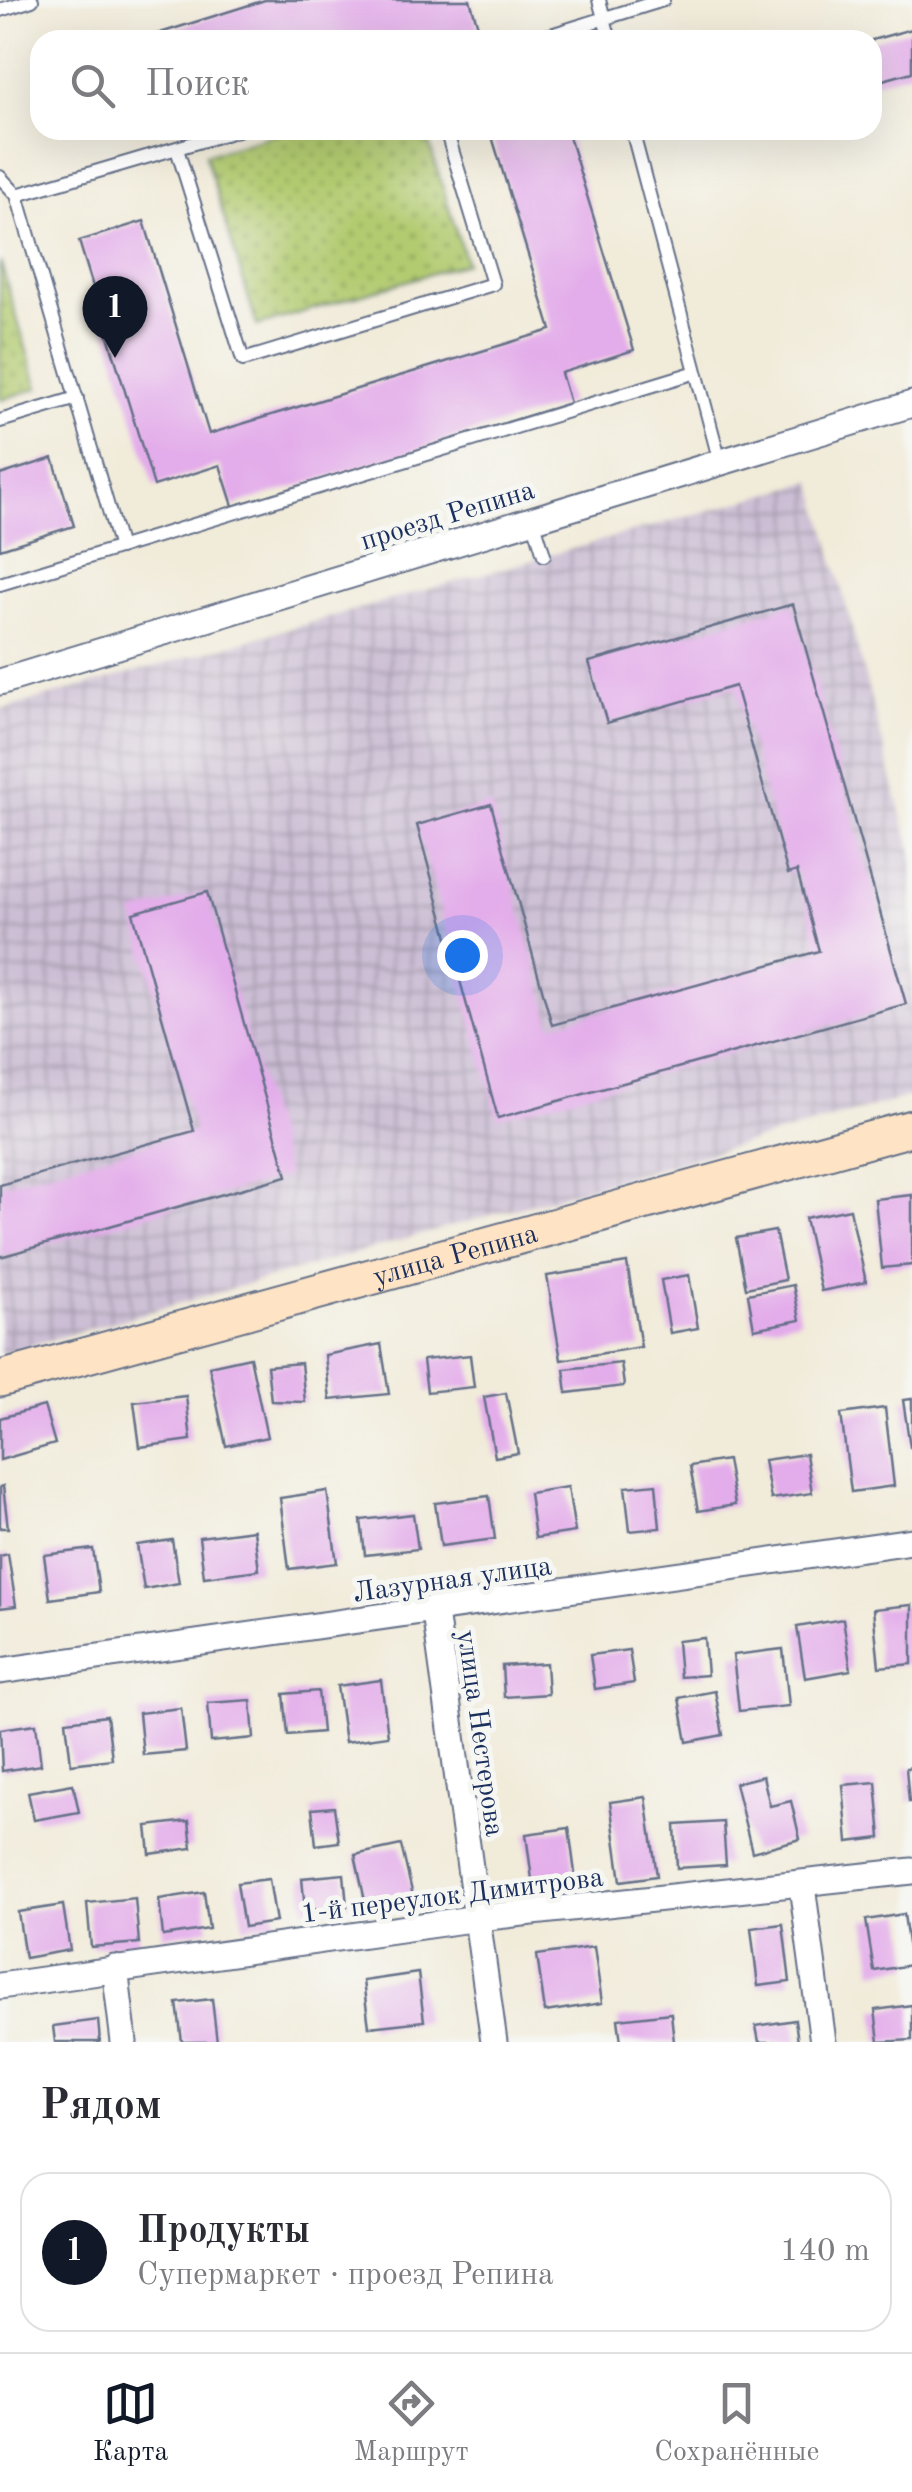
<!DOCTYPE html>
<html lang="ru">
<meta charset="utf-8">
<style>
body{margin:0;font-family:"Old Standard TT",serif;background:#f2f2f3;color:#2b2b33}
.you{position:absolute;left:462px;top:955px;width:35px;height:35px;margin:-25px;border:8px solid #fff;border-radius:50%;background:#1a73e8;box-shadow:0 0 0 15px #1a73e833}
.badge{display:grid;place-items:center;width:65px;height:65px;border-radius:50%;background:#111827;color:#fff;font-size:32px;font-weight:700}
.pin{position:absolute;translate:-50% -82px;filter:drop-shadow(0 2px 5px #0008)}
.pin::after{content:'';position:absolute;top:52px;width:35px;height:30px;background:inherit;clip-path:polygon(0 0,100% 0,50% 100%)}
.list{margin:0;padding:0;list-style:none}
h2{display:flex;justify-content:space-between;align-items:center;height:130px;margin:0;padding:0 40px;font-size:42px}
h2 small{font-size:32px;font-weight:400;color:#7c7c81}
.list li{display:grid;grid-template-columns:65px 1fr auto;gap:30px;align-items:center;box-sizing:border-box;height:160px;margin:0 20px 20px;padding:0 20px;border:2px solid #e1e1e2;border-radius:30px}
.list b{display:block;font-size:38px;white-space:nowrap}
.list p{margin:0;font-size:32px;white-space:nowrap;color:#7c7c81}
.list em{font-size:32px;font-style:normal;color:#7c7c81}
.icon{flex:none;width:55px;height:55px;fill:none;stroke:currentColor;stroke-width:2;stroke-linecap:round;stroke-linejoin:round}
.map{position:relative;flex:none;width:912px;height:2042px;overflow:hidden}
.search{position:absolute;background:#fff;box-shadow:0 10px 40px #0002;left:30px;right:30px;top:30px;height:110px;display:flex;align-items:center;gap:25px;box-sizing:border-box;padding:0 35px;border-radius:30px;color:#7c7c81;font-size:38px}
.sheet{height:310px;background:#fff}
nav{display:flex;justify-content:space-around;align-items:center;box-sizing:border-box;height:140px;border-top:2px solid #e1e1e2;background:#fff;font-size:28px;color:#7c7c81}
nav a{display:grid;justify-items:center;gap:5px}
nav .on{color:#111827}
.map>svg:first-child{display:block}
.industrial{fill:url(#industrial-grid)}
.park{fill:url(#park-dots);stroke:#667d67;stroke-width:2.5}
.building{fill:#e3acea}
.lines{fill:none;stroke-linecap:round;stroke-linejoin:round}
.lane-casing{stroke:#667189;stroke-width:16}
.street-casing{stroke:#667189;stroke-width:29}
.secondary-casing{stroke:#667189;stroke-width:39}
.lane{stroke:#fff;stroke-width:12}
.street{stroke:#fff;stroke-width:25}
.secondary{stroke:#fee4c5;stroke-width:35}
.labels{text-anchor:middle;stroke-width:10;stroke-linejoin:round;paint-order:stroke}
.street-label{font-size:28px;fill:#1b2f5e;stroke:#f6f6f2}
</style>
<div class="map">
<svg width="912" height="2042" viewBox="0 0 912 2042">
<defs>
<pattern id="industrial-grid" width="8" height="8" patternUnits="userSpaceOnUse" patternTransform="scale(2.5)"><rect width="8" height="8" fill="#ccbed4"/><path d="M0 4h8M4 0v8" fill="none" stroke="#a59baf"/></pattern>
<pattern id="park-dots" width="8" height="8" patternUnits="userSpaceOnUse" patternTransform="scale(2.5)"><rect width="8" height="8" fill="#b2cb70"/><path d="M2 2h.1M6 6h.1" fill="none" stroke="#90a55f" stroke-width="1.8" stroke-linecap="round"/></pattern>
</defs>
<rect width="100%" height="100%" fill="#f6f6f2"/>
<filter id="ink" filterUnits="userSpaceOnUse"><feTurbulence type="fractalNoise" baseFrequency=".01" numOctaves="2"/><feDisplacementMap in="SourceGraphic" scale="20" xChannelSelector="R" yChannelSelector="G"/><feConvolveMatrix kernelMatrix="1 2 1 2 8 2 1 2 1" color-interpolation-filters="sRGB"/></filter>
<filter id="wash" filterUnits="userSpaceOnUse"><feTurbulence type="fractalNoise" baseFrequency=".0048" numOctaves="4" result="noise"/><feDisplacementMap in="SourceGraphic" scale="40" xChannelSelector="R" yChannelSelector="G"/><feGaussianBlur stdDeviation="2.25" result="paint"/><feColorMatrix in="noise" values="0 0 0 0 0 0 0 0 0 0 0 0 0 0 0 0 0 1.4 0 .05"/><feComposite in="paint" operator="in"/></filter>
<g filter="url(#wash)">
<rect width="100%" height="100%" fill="#f1ebd9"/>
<polygon class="industrial" points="813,481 912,853 912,1096 0,1354 0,710"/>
<g class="park">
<polygon points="289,130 425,130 466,263 257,326 205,155"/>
<polygon points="0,261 38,388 0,400"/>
</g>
<g id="blocks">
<g class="building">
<polygon points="265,0 470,0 480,33 459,40 138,40"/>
<polygon points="912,29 912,72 872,83 872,40"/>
<polygon points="490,130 567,130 634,350 561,373 570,403 233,506 220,465 154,486 79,241 144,221 209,434 551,330"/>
<polygon points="53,458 74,526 0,549 0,475"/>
<polygon points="793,604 906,1004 498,1118 417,825 491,804 552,1025 819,951 797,871 788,874 735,686 607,723 589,662"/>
<polygon points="207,892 287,1176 0,1257 0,1185 194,1131 133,913"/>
<polygon points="912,1195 912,1265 882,1268 875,1199"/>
<polygon points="850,1209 866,1282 821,1291 805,1218"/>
<polygon points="775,1231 785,1280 746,1288 736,1238"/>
<polygon points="627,1263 641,1347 561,1360 547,1276"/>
<polygon points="689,1275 698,1328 670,1333 661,1280"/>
<polygon points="793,1285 800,1320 754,1329 748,1294"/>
<polygon points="381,1344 389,1394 330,1400 325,1355"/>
<polygon points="470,1355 474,1387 427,1392 423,1360"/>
<polygon points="250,1357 267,1437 226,1446 209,1366"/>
<polygon points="301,1363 305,1402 271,1401 267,1366"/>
<polygon points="621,1363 624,1386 567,1393 564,1369"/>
<polygon points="506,1393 518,1453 495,1457 484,1397"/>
<polygon points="186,1396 191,1440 140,1447 134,1402"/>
<polygon points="912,1399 912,1447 910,1447 903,1400"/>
<polygon points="44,1406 55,1444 0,1460 0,1418"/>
<polygon points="885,1408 894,1486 851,1492 841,1414"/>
<polygon points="806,1454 812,1493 771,1499 764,1460"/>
<polygon points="727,1460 735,1505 698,1511 690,1466"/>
<polygon points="656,1484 660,1528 630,1531 625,1487"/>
<polygon points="3,1486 8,1528 0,1528 0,1487"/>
<polygon points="568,1487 575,1532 535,1538 529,1493"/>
<polygon points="327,1491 337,1563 289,1569 280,1498"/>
<polygon points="489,1496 495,1539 441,1546 435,1503"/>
<polygon points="413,1514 418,1549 365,1555 361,1520"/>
<polygon points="254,1530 259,1570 204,1577 199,1537"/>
<polygon points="172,1540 179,1583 144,1589 137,1545"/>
<polygon points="93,1549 99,1592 50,1599 44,1555"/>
<polygon points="8,1554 16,1606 0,1608 0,1556"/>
<polygon points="912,1605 912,1664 879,1667 873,1609"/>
<polygon points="843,1619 851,1670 805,1678 797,1627"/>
<polygon points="704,1638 707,1675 680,1677 677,1641"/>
<polygon points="783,1649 789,1706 739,1711 733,1655"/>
<polygon points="629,1650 634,1683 595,1689 590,1655"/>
<polygon points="546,1663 548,1694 504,1697 502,1666"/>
<polygon points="381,1680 388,1736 345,1742 337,1686"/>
<polygon points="318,1691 322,1732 288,1735 284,1694"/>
<polygon points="715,1691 723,1735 687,1742 679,1698"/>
<polygon points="251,1700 254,1738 211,1742 208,1703"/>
<polygon points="181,1708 186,1751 143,1755 139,1713"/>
<polygon points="107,1716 112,1759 71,1764 66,1721"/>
<polygon points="36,1724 41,1765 2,1771 0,1729"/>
<polygon points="912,1767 912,1802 909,1802 906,1768"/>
<polygon points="763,1776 770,1806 791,1801 800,1839 752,1852 735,1783"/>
<polygon points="876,1782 881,1838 848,1842 843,1785"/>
<polygon points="73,1784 79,1812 34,1820 28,1792"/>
<polygon points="646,1797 657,1876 621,1881 610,1802"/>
<polygon points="334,1807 339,1842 316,1845 312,1809"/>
<polygon points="189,1821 192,1848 150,1854 147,1826"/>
<polygon points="723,1822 726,1865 677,1868 675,1825"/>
<polygon points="569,1828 576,1881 533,1887 526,1834"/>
<polygon points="401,1845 414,1900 367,1910 355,1855"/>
<polygon points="344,1874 347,1906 305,1910 302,1878"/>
<polygon points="269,1879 276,1922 244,1927 237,1883"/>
<polygon points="204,1892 209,1929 163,1936 159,1899"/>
<polygon points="135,1898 139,1943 91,1947 87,1903"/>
<polygon points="63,1905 70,1950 25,1958 18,1912"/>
<polygon points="904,1914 911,1965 874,1971 866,1920"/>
<polygon points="783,1924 790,1982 758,1986 751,1928"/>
<polygon points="594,1947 602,2003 545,2012 537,1955"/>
<polygon points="418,1973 424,2021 369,2027 363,1981"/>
<polygon points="212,1999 217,2042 182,2042 177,2003"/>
<polygon points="912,2005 912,2040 879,2042 875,2010"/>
<polygon points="671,2013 674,2042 621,2042 618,2019"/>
<polygon points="98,2020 100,2042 55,2042 53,2026"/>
<polygon points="795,2020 798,2042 759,2042 756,2026"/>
</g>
</g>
</g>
<g filter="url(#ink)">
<use href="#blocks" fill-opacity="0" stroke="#667189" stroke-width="2.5"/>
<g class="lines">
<g class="lane-casing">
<g id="lane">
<polyline points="599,0 610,40"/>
<polyline points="0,10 32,0"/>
<polyline points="535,40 663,0"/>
<polyline points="632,130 720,462"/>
<polyline points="177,149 243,360 493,284 446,130"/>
<polyline points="0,177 17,195 120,548"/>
<polyline points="17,195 238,130"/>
<polyline points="0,421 77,398"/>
<polyline points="533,519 544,555"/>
<polyline points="0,584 693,373"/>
</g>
</g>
<g class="street-casing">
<g id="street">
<polyline points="0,682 912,404"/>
<polyline points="435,1612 494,2042"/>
<polyline points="0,1671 912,1541"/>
<polyline points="802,1886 823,2042"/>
<polyline points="115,1968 124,2042"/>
<polyline points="0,1986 478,1918 912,1871"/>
</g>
</g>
<g class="secondary-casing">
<g id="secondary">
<path id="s1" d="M0 1379 912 1128"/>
</g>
</g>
<use href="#lane" class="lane"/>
<use href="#street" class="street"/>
<use href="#secondary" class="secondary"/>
</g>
</g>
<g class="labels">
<g class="street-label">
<text transform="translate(447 514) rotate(-17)" y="10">проезд Репина</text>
<text dy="10" stroke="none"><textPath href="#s1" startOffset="472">улица Репина</textPath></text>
<text transform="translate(452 1578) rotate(-8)" y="10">Лазурная улица</text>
<text transform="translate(482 1733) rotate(82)" y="10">улица Нестерова</text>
<text transform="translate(452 1894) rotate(-7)" y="10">1-й переулок Димитрова</text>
</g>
</g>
</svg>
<div class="you"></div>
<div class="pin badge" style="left:115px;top:358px">1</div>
<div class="search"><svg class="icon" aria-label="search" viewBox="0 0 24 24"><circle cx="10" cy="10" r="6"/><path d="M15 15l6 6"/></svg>Поиск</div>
</div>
<section class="sheet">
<h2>Рядом<small></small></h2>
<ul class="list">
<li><span class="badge">1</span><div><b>Продукты</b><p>Супермаркет · проезд Репина</p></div><em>140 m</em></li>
</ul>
</section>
<nav>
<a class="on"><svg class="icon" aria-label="map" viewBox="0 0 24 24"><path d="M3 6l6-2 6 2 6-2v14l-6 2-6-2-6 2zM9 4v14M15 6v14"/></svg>Карта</a>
<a><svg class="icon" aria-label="directions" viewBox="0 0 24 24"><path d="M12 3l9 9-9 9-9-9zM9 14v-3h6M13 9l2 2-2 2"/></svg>Маршрут</a>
<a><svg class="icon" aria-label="saved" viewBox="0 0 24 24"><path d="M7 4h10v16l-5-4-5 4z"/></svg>Сохранённые</a>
</nav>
